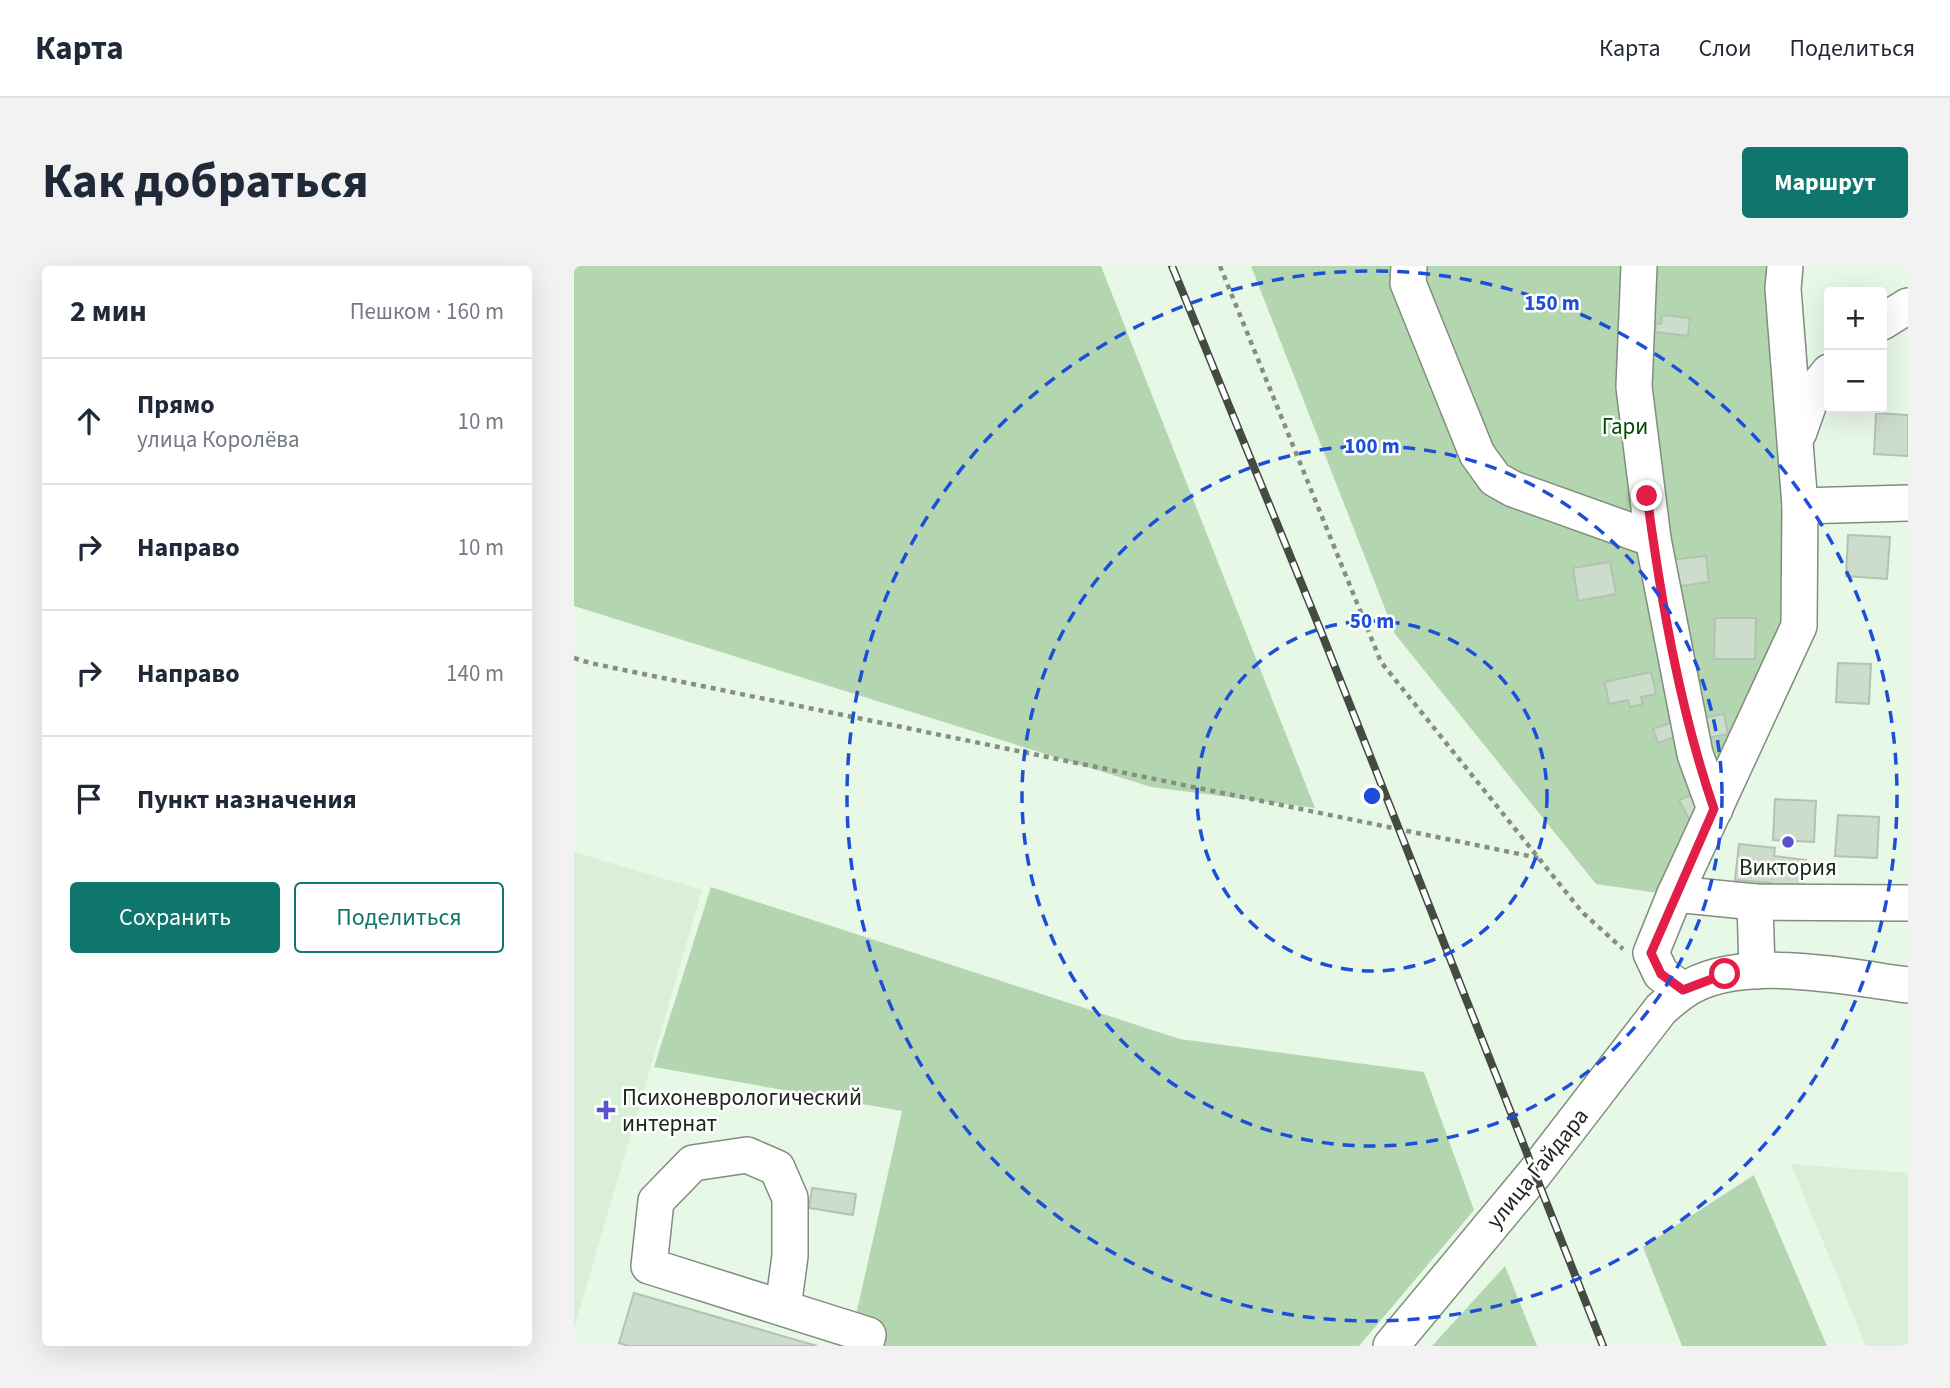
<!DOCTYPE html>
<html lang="ru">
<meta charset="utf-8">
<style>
body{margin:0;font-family:"Source Sans 3",sans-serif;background:#f2f2f3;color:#1f2937}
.controls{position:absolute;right:21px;top:21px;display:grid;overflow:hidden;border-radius:7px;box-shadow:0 7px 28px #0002}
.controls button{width:63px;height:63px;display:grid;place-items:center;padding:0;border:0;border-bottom:2px solid #e0e1e3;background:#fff;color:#1f2937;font:35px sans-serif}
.stop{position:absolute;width:21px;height:21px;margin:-16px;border:5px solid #e11d48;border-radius:50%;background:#fff}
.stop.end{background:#e11d48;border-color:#fff;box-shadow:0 2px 7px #0008}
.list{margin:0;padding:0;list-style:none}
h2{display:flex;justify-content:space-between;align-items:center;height:91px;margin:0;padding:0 28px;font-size:30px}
h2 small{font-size:23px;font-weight:400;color:#747a83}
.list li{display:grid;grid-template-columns:46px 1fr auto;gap:21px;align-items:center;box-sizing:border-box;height:126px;padding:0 28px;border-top:2px solid #e0e1e3}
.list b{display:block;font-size:26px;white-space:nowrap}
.list p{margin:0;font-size:23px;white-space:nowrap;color:#747a83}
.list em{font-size:23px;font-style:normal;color:#747a83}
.actions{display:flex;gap:14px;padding:21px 28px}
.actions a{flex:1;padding:16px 0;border:2px solid #0f766e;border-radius:7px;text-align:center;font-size:24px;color:#0f766e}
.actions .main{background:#0f766e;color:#fff}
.icon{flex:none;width:38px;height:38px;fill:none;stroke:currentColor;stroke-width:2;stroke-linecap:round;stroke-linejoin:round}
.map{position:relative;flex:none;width:1334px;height:1080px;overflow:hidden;border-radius:7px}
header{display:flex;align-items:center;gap:42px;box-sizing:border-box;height:98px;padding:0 35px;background:#fff;border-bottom:2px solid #e0e1e3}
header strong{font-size:33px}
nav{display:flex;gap:38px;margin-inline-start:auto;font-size:24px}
.intro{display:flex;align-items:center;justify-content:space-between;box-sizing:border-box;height:168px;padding:0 42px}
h1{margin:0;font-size:49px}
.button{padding:18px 32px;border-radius:7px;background:#0f766e;color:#fff;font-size:24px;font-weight:700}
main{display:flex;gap:42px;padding:0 42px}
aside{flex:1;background:#fff;border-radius:7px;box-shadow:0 7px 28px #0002}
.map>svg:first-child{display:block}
.built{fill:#daefd7}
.green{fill:#b3d5af}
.building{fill:#cdddcc;stroke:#b3c2b1;stroke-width:2}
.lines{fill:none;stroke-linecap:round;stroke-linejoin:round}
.minor-casing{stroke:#808e7e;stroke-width:38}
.path{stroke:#859083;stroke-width:4.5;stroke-dasharray:5 5;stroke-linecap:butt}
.minor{stroke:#fff;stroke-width:35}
.rail-casing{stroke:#444b43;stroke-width:8}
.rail{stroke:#fff;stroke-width:5;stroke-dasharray:16;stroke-linecap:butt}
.route{stroke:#e11d48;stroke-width:9}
.ring{fill:none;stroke:#1d4ed8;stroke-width:3.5;stroke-dasharray:12 9}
.poi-dot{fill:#5952ca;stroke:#fff;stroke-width:2.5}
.labels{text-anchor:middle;stroke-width:5;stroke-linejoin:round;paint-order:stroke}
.park-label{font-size:23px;fill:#004b00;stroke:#fff}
.poi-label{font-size:23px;fill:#20251f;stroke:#fff}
.street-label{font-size:23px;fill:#20251f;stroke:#fff}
.centre{fill:#1d4ed8;stroke:#fff;stroke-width:3.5}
.ring-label{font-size:21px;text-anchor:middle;font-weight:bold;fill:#1d4ed8;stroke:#fff;stroke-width:5;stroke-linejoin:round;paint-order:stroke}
</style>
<header>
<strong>Карта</strong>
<nav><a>Карта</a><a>Слои</a><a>Поделиться</a></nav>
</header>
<div class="intro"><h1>Как добраться</h1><a class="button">Маршрут</a></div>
<main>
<aside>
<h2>2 мин<small>Пешком · 160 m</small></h2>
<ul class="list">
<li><svg class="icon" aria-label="ahead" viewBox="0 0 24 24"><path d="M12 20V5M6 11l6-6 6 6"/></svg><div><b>Прямо</b><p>улица Королёва</p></div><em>10 m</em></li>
<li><svg class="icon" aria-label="right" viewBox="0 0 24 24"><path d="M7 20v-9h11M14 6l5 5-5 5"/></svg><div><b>Направо</b></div><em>10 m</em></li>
<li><svg class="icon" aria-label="right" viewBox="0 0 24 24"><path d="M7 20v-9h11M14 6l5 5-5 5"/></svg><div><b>Направо</b></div><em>140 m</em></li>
<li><svg class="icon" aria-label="arrive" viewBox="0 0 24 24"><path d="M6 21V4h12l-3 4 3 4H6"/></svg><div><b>Пункт назначения</b></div></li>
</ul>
<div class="actions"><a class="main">Сохранить</a><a>Поделиться</a></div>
</aside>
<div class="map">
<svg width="1334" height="1080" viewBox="0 0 1334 1080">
<rect width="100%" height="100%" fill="#e8f8e6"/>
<g class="built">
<polygon points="0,586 128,624 0,1063"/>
<polygon points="1217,898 1334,907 1334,1080 1292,1080"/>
</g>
<g class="green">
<polygon points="0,0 527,0 741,542 577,521 0,340"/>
<polygon points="677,0 1196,0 1207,121 1214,355 1091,628 1022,618 821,368"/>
<polygon points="137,621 606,773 850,806 900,944 785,1080 275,1080 328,845 80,801"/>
<polygon points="1180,909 1253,1080 1108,1080 1069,981"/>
<polygon points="931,1000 963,1080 858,1080"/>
</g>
<g class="building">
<polygon points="1088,49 1116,52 1114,70 1081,66 1082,57 1087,58"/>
<polygon points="1302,147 1334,149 1334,190 1300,188"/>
<polygon points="1274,269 1316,271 1313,313 1272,310"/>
<polygon points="1132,290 1135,316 1100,321 1096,294"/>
<polygon points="1036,296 1042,328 1004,335 999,302"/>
<polygon points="1141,352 1182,352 1181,393 1140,393"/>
<polygon points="1264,397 1297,398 1295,438 1262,436"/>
<polygon points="1077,406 1082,428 1067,431 1069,438 1056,441 1054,434 1035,438 1031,416"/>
<polygon points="1150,448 1154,468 1127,473 1123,453"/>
<polygon points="1099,456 1104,470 1084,477 1079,463"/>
<polygon points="1128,524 1125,547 1115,553 1105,534"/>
<polygon points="1201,533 1242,535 1240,576 1199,574"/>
<polygon points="1264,549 1305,551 1303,592 1261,590"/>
<polygon points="1165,578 1201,582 1200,590 1232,594 1228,627 1196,623 1197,617 1161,614"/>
<polygon points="238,922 282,928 279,949 235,942"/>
<polygon points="60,1027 243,1080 55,1080 45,1077"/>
</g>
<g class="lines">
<g class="minor-casing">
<g id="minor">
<polyline points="835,0 834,17 903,188 921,213 939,223 1079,273"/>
<polyline points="1065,0 1060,121 1079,273 1121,488 1141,543"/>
<polyline points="1308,56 1334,40"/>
<polyline points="1225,166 1239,126 1255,106"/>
<polyline points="1226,240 1334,237"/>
<polyline points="1101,628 1181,636 1334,637"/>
<polyline points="1181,636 1183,705"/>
<polyline points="1109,724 1087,708 1077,687 1101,628 1225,360 1226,240 1209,23 1211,0"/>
<polyline points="209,1042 216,990 216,932 203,902 173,889 119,897 82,935 75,1000 294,1069 291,1080"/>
<path d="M817 1080 960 908 1087 743C1094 737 1101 731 1108 726 1162 687 1272 711 1334 719"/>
</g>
</g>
<g class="path">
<polyline points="646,0 807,396 1008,646 1049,683"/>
<polyline points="0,392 16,397 965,592"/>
</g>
<use href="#minor" class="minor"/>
<g class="rail-casing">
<polyline id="rail" points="598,0 746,363 1029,1080"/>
</g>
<use href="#rail" class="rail"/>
</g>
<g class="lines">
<path class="route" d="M1073 230C1087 335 1106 444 1140 543L1077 687 1087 708 1109 724 1151 708"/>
</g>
<g class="ring">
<circle cx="798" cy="530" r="175"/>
<circle cx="798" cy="530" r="350"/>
<circle cx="798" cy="530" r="525"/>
</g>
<g class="poi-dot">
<circle cx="1214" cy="576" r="7"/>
<path d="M28.5 833.5h7v7h7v7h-7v7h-7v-7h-7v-7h7z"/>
</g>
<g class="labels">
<g class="park-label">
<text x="1051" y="168">Гари</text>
</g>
<g class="poi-label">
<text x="1214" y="609">Виктория</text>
<text x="48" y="839" text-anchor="start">Психоневрологический<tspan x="48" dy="26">интернат</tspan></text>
</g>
<g class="street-label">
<text transform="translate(963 902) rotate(-51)" y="8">улица Гайдара</text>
</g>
</g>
<circle cx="798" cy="530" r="10" class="centre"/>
<g class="ring-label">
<text x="978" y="44">150 m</text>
<text x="798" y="187">100 m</text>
<text x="798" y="362">50 m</text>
</g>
</svg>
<div class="controls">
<button>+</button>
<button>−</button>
</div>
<div class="stop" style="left:1151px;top:708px"></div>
<div class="stop end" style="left:1073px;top:230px"></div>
</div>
</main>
